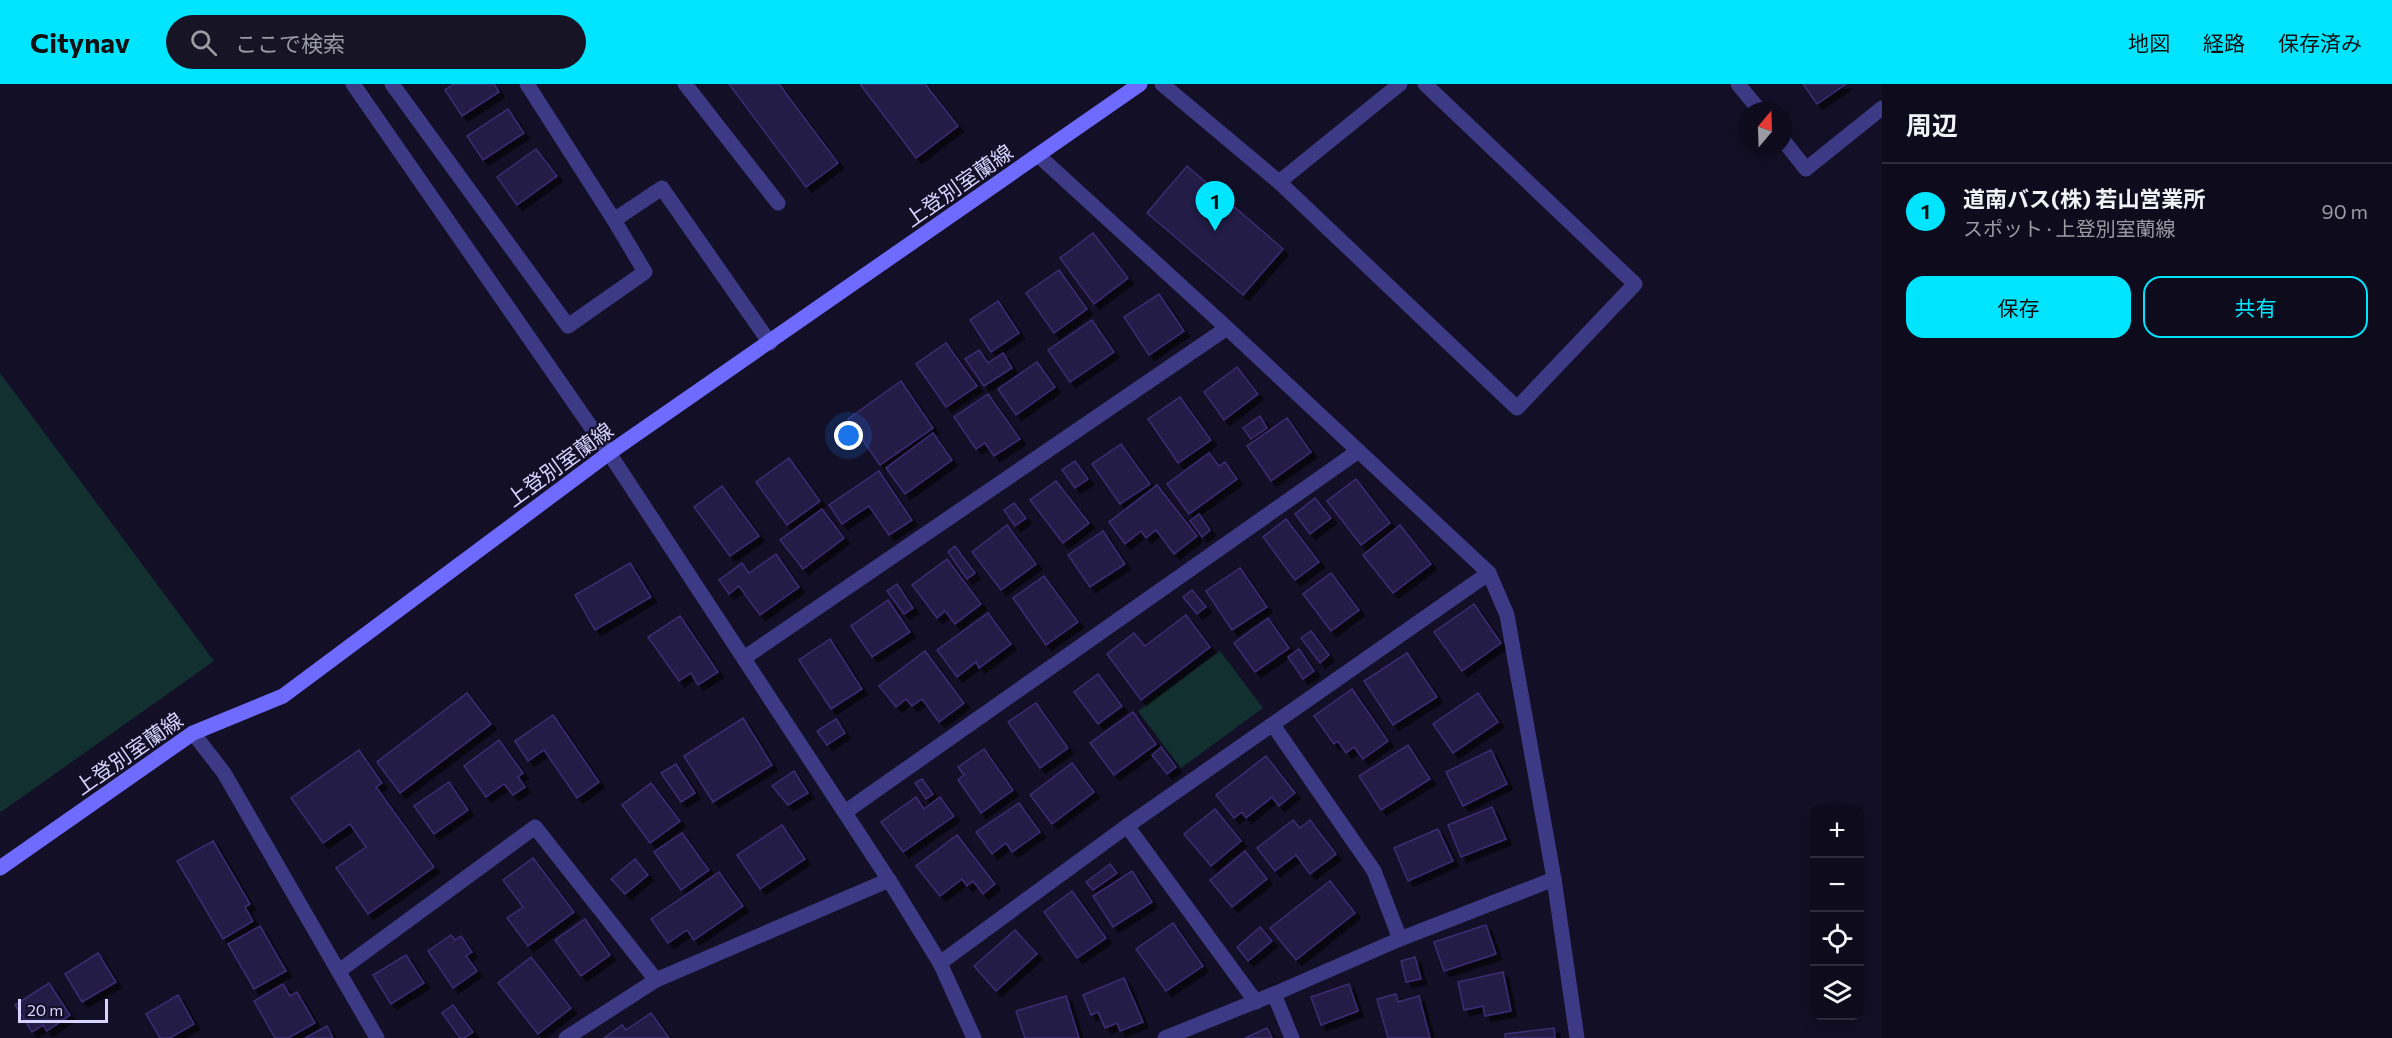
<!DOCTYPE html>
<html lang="ja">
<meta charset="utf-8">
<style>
body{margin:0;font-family:Commissioner,"Noto Sans JP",sans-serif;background:#171425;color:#f1f3f6}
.controls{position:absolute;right:18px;bottom:18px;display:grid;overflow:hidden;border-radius:12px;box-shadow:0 3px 15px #0003}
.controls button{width:54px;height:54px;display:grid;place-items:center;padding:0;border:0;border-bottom:2px solid #2e2b3b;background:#0e0b1c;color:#f1f3f6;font:30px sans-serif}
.compass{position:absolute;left:1738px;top:18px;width:54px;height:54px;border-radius:50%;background:#0e0b1c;box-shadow:0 3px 15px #0003;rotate:19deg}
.scale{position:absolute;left:18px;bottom:15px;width:90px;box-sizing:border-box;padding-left:6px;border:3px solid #d9d4ff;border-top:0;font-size:16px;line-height:21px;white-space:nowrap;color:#d9d4ff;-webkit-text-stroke:4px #130f26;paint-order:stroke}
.you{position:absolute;left:849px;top:352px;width:21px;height:21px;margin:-15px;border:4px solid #fff;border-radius:50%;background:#1a73e8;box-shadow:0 0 0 9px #1a73e833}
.badge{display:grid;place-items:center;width:39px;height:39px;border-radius:50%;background:#00e5ff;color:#111;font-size:20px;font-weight:700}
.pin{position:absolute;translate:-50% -50px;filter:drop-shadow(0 2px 3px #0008)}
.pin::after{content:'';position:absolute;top:32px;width:21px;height:18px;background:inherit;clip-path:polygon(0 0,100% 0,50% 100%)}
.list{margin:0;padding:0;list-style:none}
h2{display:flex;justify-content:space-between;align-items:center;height:78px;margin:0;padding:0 24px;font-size:26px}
h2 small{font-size:20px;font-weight:400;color:#9b9ba3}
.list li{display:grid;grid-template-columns:39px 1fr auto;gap:18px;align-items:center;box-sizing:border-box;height:96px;padding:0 24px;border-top:2px solid #2e2b3b}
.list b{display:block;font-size:22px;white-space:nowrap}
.list p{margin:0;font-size:20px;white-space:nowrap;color:#9b9ba3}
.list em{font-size:20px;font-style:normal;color:#9b9ba3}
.actions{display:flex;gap:12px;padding:18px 24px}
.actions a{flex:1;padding:14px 0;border:2px solid #00e5ff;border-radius:18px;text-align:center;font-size:21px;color:#00e5ff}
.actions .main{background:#00e5ff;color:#111}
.icon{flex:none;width:33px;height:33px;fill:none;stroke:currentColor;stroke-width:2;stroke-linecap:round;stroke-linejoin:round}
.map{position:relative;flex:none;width:1882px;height:954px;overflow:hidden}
header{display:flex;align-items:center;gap:36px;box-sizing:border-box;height:84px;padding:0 30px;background:#00e5ff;color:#111}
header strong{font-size:28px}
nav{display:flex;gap:33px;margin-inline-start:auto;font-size:21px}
.search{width:420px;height:54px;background:#171425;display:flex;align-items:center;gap:15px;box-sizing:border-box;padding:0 21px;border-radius:33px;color:#9b9ba3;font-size:22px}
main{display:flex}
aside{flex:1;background:#0e0b1c}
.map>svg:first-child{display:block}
.green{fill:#12302f}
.building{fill:#241b47;stroke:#3b2d73;stroke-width:1.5;filter:url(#shadow)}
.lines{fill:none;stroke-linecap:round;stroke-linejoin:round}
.service{stroke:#3d3a85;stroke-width:15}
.minor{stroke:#3d3a85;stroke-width:15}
.secondary{stroke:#6f6bff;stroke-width:15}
.labels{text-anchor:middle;stroke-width:4.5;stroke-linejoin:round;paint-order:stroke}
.street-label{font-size:21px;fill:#d9d4ff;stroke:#130f26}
</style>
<header>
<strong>Citynav</strong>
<div class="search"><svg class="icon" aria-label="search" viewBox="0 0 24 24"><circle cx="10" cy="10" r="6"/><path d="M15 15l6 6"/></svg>ここで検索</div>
<nav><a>地図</a><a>経路</a><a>保存済み</a></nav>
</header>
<main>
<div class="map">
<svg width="1882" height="954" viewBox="0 0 1882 954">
<defs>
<filter id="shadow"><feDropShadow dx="5.5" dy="5.5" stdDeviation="0" flood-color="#0009"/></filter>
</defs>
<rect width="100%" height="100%" fill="#130f26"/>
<g class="green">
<polygon points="0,289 214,577 1,728 0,727"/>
<polygon points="1220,567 1263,624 1181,684 1138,627"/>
</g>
<g class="building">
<polygon points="454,0 494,0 499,8 462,32 445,6"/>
<polygon points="729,0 779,0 838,79 806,103"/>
<polygon points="860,0 925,0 958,42 916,74"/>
<polygon points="1803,0 1846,0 1817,20"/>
<polygon points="508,25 524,49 483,76 467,52"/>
<polygon points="536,65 557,92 517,121 497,93"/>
<polygon points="1187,82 1283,165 1243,211 1147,129"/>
<polygon points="1093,149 1128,194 1094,220 1060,174"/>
<polygon points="1059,186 1087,225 1054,249 1026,209"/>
<polygon points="1159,210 1184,247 1149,271 1124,233"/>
<polygon points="998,217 1019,249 991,268 970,236"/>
<polygon points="1092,236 1114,268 1070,298 1048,266"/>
<polygon points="946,259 977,302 946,323 916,280"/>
<polygon points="979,266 988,279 1003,269 1012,284 984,302 965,275"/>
<polygon points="1037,278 1055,303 1016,331 998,305"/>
<polygon points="1237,283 1258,310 1224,336 1204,308"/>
<polygon points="901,297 933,344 880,381 848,335"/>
<polygon points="988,310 1020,355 994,372 985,359 976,365 954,333"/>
<polygon points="1180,313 1211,356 1178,379 1148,335"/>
<polygon points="1260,332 1267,344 1251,355 1243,344"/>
<polygon points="1287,334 1311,368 1271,397 1247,362"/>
<polygon points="933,349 952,376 905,410 886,384"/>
<polygon points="1121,360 1150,400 1120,420 1092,380"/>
<polygon points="1209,369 1219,382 1225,378 1237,395 1189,430 1167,400"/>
<polygon points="789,374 820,417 787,441 756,398"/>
<polygon points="1075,377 1088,395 1075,404 1062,386"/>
<polygon points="879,387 912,436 889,451 869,422 842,440 829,421"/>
<polygon points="1356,395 1390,439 1361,461 1327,417"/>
<polygon points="1056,397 1089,439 1063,459 1030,416"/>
<polygon points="1157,401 1197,452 1174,470 1156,446 1146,454 1141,447 1125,460 1109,438"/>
<polygon points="722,402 759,452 730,472 694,423"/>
<polygon points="1315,414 1331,434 1310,450 1295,430"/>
<polygon points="1014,419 1026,434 1015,442 1004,426"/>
<polygon points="822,425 844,454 803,485 780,456"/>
<polygon points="1199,430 1210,446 1202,453 1190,437"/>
<polygon points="1286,435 1319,478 1295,496 1263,453"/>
<polygon points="1007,441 1036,480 1001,506 972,468"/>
<polygon points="1400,441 1431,480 1393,509 1363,471"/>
<polygon points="1103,447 1125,480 1090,503 1068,471"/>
<polygon points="955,462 975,489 967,495 948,468"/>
<polygon points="776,470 799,503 760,531 739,502 729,510 719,496 742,479 749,489"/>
<polygon points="947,475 981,520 955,540 945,527 937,534 912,501"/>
<polygon points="630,479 651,513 595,546 575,511"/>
<polygon points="1240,484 1267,523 1232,546 1206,507"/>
<polygon points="1331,489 1359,526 1331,547 1303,510"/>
<polygon points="1044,492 1078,538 1046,561 1013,514"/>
<polygon points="897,500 913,524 904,530 887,507"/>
<polygon points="1192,506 1206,523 1197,530 1183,513"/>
<polygon points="888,516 910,548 872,573 851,542"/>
<polygon points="1474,520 1501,559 1462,587 1434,548"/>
<polygon points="988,529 1011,560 979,584 976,578 957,593 937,566"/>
<polygon points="1186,531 1210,563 1141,616 1107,570 1134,549 1145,562"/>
<polygon points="680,532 718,588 698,601 691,589 679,597 648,553"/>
<polygon points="1268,534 1289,564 1255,588 1234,559"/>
<polygon points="1311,547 1329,571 1320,579 1301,554"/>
<polygon points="830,555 862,605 831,625 799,576"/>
<polygon points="1299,565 1314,587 1303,595 1288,573"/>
<polygon points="925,567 964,619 939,638 922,615 912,622 906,615 896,623 879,602"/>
<polygon points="1407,569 1437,613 1393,641 1364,597"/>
<polygon points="1098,590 1122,622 1098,640 1074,608"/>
<polygon points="1352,605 1388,657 1363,675 1354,663 1346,669 1338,657 1334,660 1314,632"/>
<polygon points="467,609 491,640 400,709 377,678"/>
<polygon points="1478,609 1498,638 1453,669 1433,640"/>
<polygon points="1036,619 1068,664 1040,684 1008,638"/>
<polygon points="1133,628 1156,660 1114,691 1090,659"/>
<polygon points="553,631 599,698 577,714 544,666 528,677 515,657"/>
<polygon points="743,634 772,681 713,718 684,672"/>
<polygon points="836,635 845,649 827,661 817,647"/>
<polygon points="499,656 523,689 518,693 525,703 513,711 504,700 486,713 464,682"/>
<polygon points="1408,661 1430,695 1381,726 1359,692"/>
<polygon points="1161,663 1176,683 1167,690 1152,671"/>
<polygon points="984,665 1013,706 981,729 958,696 964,691 958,683"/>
<polygon points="359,666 382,699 376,703 434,783 368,830 336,784 366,763 350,740 323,759 291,714"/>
<polygon points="1491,666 1507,700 1463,722 1446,688"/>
<polygon points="1266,672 1295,709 1279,722 1272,713 1246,734 1242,728 1234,734 1216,711"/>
<polygon points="1072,679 1094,708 1052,740 1030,711"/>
<polygon points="676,680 695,709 681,718 661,689"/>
<polygon points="794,687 808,709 788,721 772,702"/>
<polygon points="922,695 933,710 926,715 915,699"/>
<polygon points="449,698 468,726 434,750 414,722"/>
<polygon points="651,699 680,737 650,759 622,721"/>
<polygon points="916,713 924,725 940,713 954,732 903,768 881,738"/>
<polygon points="1019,719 1040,748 1012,768 1006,759 992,770 976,748"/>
<polygon points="1492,723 1506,755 1461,773 1448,741"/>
<polygon points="1215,725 1241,757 1211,782 1184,750"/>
<polygon points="1293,736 1300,744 1310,736 1336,770 1310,790 1296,771 1275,787 1257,764"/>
<polygon points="782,741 805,775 760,805 737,771"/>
<polygon points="1438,745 1453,777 1408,797 1394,764"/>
<polygon points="682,749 709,786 681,806 654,768"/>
<polygon points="957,751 995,800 983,810 973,797 967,802 962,795 940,812 916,782"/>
<polygon points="213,757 250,820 245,823 253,837 223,855 177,777"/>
<polygon points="1245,767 1267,795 1232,823 1210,796"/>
<polygon points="533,774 574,828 528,862 507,834 523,823 503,796"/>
<polygon points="635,775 648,791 625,810 611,795"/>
<polygon points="1110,780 1117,789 1093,806 1086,798"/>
<polygon points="1132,787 1152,818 1113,843 1093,812"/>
<polygon points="719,788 743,822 694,856 687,846 668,859 651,835"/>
<polygon points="1330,797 1355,829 1296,876 1270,844"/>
<polygon points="1072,807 1106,854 1077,874 1044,828"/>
<polygon points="585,835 610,871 581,892 555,856"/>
<polygon points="1173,839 1203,882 1166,907 1136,865"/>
<polygon points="1486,841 1496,870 1444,887 1434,858"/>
<polygon points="260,842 286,887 254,905 228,860"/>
<polygon points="1260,843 1272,857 1248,877 1237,863"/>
<polygon points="1015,846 1037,870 996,907 974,882"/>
<polygon points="451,851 455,856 461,852 472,868 466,872 477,887 453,904 428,867"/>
<polygon points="98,869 116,898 82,918 65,890"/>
<polygon points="406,871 424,899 391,920 373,891"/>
<polygon points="531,873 571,924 538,950 498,899"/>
<polygon points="1415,873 1421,895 1406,898 1401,877"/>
<polygon points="1503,888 1511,927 1485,932 1483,922 1464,926 1458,898"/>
<polygon points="1124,894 1143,938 1120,947 1117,939 1105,944 1098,928 1091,931 1083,911"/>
<polygon points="49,899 70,931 47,947 43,941 32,948 15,921"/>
<polygon points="283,900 290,912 297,908 315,939 288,954 275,954 254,917"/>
<polygon points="1349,900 1358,927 1321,941 1311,913"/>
<polygon points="1396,910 1398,918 1419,912 1430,954 1388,954 1377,915"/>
<polygon points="178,911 194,940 170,954 160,954 146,930"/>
<polygon points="1066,912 1079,954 1025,954 1016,927"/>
<polygon points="453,921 473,948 464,954 460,954 442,929"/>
<polygon points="651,929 669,954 604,954 622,941 626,946"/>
<polygon points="327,942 333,954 305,954"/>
<polygon points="1267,944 1272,954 1245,954"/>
<polygon points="1554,944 1555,954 1505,954 1505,950"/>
</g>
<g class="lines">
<g class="service">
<polyline points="392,0 568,242 645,188 614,136"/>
<polyline points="527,0 614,136 662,104 770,259"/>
<polyline points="685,0 778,119"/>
<polyline points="1162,0 1279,98 1400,0"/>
<polyline points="1738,0 1760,27"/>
<polyline points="1783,56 1806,85 1882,24"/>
<polyline points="1279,98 1517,324 1635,200 1425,0"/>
</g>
<g class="minor">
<polyline points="353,0 609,369 889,796 940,879 974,954"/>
<polyline points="1039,72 1227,244 1489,489 1507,531 1554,795 1577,954"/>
<polyline points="744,574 1227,244"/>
<polyline points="1273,641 1374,787 1400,855"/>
<polyline points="193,649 224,689 377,954"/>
<polyline points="845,728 1357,368"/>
<polyline points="1127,742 1256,918"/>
<polyline points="940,879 1127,742 1489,489"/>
<polyline points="339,887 535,743 656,896"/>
<polyline points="1274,910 1292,954"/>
<polyline points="566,954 656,896 889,796"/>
<polyline points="1165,954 1274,910 1400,855 1554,795"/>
</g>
<polyline class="secondary" points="0,784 193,649 283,612 609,369 1140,0"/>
</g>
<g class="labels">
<g class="street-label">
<text transform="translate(959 102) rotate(-35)" y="7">上登別室蘭線</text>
<text transform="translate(560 381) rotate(-36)" y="7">上登別室蘭線</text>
<text transform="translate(129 670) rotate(-35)" y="7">上登別室蘭線</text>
</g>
</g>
</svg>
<div class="controls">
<button>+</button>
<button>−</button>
<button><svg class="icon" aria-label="locate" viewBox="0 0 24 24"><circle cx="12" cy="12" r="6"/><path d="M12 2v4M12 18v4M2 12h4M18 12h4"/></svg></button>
<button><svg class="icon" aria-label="layers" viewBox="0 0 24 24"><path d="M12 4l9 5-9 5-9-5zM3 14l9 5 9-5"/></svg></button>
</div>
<svg class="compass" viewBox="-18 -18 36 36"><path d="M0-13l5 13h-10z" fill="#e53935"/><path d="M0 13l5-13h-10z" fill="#9b9ba3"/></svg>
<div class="scale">20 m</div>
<div class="you"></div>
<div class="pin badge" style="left:1215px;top:147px">1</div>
</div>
<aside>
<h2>周辺<small></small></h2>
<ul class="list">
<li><span class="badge">1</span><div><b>道南バス(株) 若山営業所</b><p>スポット · 上登別室蘭線</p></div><em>90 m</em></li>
</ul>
<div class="actions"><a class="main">保存</a><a>共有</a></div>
</aside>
</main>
